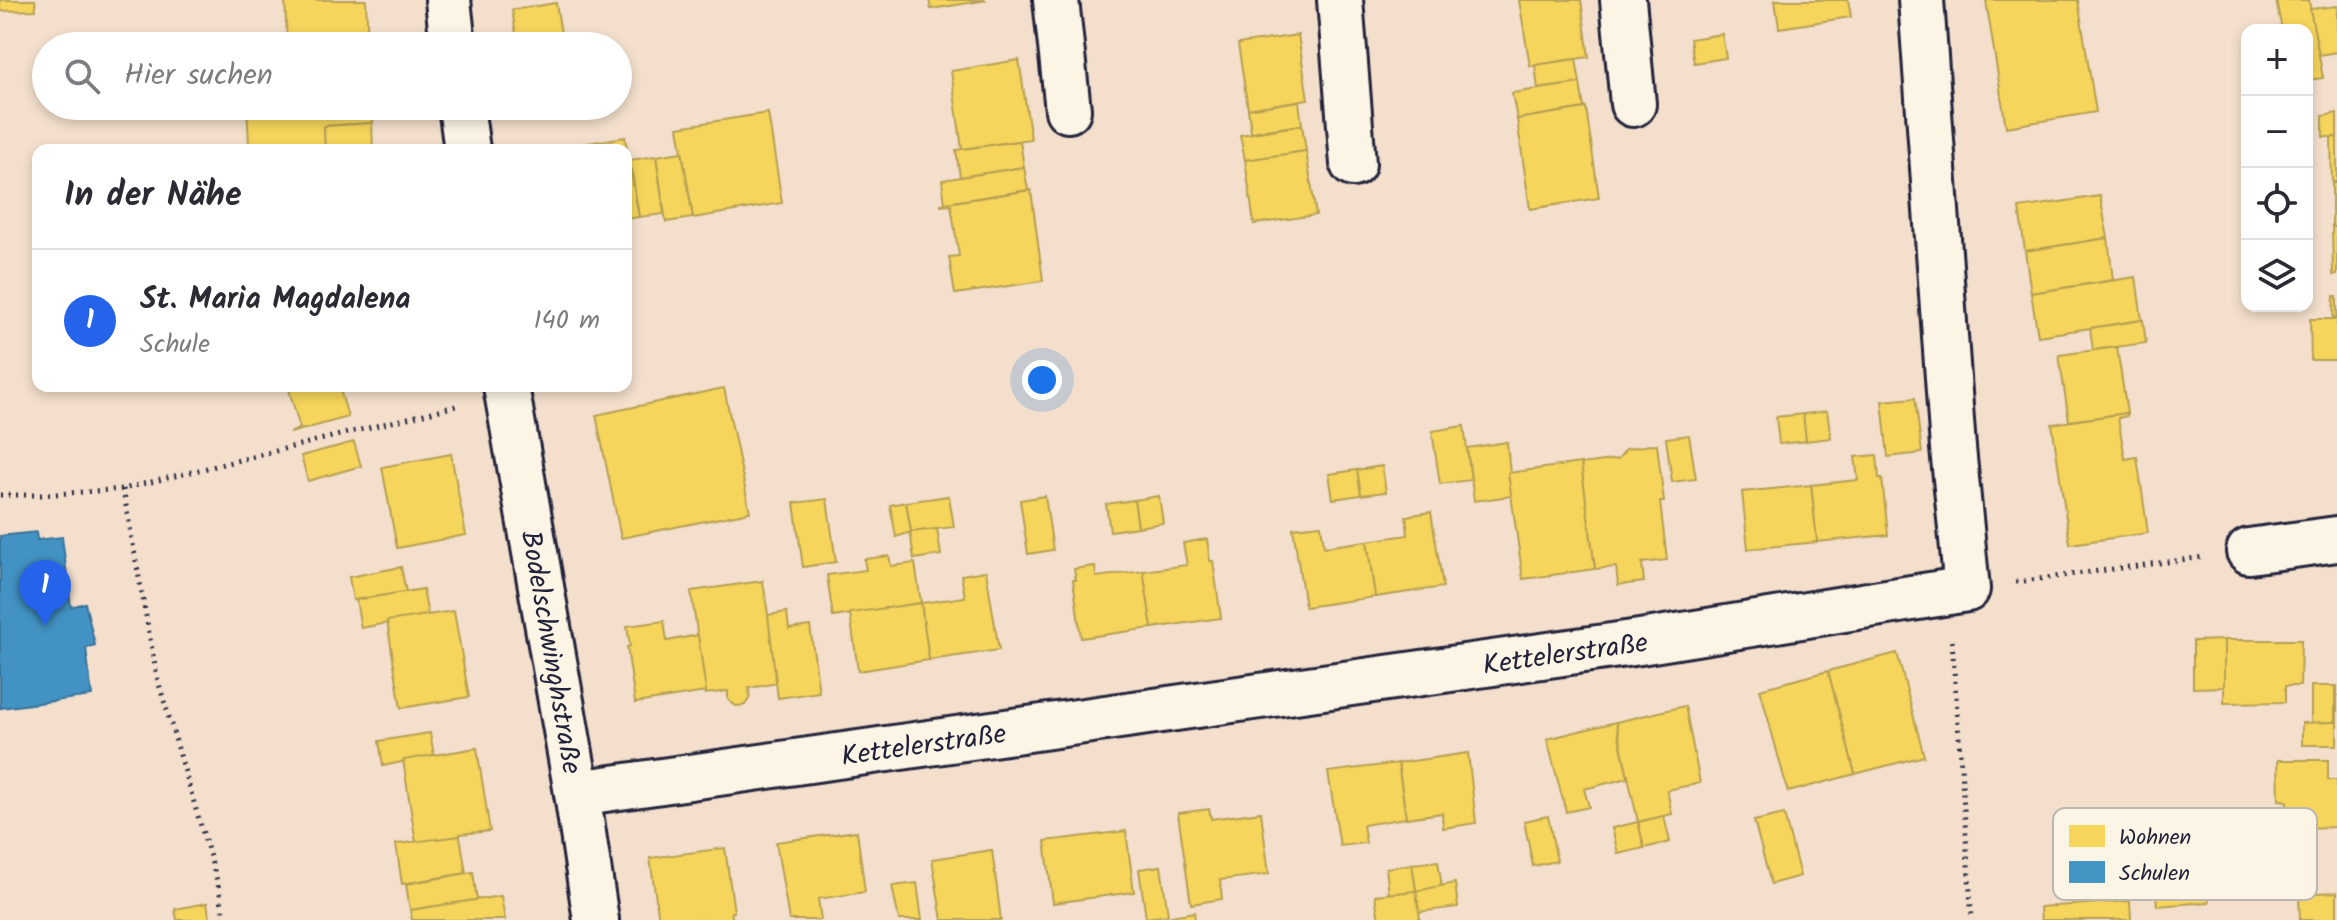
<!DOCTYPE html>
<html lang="de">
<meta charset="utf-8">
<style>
body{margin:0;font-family:Kalam,sans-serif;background:#f7f7f7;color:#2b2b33}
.controls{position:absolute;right:24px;top:24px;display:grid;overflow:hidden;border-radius:16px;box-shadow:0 4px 12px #0003}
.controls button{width:72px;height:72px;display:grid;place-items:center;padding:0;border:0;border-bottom:2px solid #e1e1e2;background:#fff;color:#2b2b33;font:40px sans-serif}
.you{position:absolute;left:1042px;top:380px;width:28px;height:28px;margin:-20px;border:6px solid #fff;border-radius:50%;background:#1a73e8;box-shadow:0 0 0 12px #1a73e833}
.badge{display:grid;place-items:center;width:52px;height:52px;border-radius:50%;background:#2563eb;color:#fff;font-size:26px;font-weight:700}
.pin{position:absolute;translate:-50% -66px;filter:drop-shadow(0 2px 4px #0008)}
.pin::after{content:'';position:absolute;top:42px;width:28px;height:24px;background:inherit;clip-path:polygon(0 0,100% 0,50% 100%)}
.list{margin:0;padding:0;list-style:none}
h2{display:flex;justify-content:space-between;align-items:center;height:104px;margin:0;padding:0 32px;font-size:34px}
h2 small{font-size:26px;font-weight:400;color:#7c7c81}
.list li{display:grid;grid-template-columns:52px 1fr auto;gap:24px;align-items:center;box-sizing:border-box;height:144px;padding:0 32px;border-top:2px solid #e1e1e2}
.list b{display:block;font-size:30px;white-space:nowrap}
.list p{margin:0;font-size:26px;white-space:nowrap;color:#7c7c81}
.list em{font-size:26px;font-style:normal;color:#7c7c81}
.icon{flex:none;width:44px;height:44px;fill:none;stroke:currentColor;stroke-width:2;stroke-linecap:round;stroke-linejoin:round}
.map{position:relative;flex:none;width:2337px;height:920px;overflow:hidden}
.search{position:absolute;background:#fff;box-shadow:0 4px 12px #0003;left:32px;top:32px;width:600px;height:88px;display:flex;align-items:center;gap:20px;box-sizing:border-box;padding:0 28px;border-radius:44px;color:#7c7c81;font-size:30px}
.panel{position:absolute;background:#fff;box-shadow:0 4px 12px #0003;left:32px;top:144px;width:600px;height:248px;border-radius:16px}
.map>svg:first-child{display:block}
.homes{fill:#f6d55c;stroke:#b69f52;stroke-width:2}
.schools{fill:#4393c3;stroke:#39719a;stroke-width:2}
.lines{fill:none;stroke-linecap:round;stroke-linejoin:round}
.minor-casing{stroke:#22223b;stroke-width:50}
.path{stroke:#22223b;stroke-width:5;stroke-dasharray:2 6;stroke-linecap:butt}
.minor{stroke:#fcf5e5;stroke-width:44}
.labels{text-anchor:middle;stroke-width:8;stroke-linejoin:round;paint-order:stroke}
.street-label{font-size:28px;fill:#22223b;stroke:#fcf5e5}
.key{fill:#fcf5e5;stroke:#bbb6b2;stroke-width:2}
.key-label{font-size:22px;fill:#22223b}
</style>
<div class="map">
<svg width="2337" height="920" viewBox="0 0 2337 920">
<rect width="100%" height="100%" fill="#f3dfcc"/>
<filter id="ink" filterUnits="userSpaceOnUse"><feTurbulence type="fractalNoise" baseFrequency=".0125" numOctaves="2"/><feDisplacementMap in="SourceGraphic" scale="16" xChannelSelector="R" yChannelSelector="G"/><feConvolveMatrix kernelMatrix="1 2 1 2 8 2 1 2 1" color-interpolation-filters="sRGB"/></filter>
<g filter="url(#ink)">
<g class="homes">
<polygon points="0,0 35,0 36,10 0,11"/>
<polygon points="285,0 366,0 368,46 287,46"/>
<polygon points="929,0 987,0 931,9"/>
<polygon points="1519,0 1581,0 1589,57 1530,66"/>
<polygon points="1775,0 1848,0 1851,17 1779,28"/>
<polygon points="1986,0 2078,0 2096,112 2006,127"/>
<polygon points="2276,0 2309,0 2323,78 2307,80 2307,30 2282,30"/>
<polygon points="556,3 563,46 518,46 512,10"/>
<polygon points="2337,6 2337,52 2319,55 2310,9"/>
<polygon points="1722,34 1726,58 1694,63 1690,39"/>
<polygon points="1298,35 1308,99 1248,109 1238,44"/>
<polygon points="1576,59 1580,83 1538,89 1535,65"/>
<polygon points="1019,60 1031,139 962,149 951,71"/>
<polygon points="1580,83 1584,108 1517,119 1512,93"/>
<polygon points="1299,101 1302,125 1251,132 1248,109"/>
<polygon points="247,106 372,106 373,123 324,126 325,150 279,150 279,144 249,144"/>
<polygon points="1586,108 1599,198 1530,209 1517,119"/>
<polygon points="768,113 782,203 693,218 678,127"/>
<polygon points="2337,113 2337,137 2323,137 2323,116"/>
<polygon points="372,123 373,150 325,150 324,126"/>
<polygon points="1302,125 1306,151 1245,160 1240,135"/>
<polygon points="625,137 639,217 626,219 626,150 547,150"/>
<polygon points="2337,137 2337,182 2332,182 2331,138"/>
<polygon points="1020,141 1024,167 960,177 956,150"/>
<polygon points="1306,151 1316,215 1254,224 1245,160"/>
<polygon points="682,152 693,218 666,222 656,156"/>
<polygon points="656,156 664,214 639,217 630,160"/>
<polygon points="1024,167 1028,190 945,203 942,180"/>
<rect x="2332" y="183" width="5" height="44"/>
<polygon points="1031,190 1043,281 955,294 949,257 959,256 951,205 941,206 941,204"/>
<polygon points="2100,196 2108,238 2025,251 2019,208"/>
<polygon points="2332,227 2337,227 2337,274 2333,275"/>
<polygon points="2108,238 2113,280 2031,293 2025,251"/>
<polygon points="2136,277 2142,320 2038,336 2031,293"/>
<polygon points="2334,296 2337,296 2337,317 2333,317"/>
<polygon points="2310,319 2337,319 2337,360 2311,360"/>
<polygon points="2143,320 2146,343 2093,350 2090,328"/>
<polygon points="2117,347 2127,413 2069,421 2059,355"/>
<polygon points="288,386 339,386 348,417 290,433 300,428"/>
<polygon points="724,388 750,512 621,538 596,415"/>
<polygon points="1915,398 1922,453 1888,457 1882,401"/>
<polygon points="1827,411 1831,438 1806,441 1803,414"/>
<polygon points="2127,413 2127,416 2118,418 2125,459 2137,457 2148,533 2070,544 2052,424"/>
<polygon points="1803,414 1806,441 1779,444 1776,417"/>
<polygon points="1464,426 1471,480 1440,484 1432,431"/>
<polygon points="1689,435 1696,479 1672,482 1666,438"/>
<polygon points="354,442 361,466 308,481 301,456"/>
<polygon points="1507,442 1512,496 1474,501 1467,448"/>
<polygon points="1657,444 1664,502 1660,502 1667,560 1642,563 1644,582 1618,585 1616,567 1595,569 1581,464 1618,459 1626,449"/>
<polygon points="451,454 466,535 397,548 382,467"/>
<polygon points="1877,455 1879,478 1882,478 1888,535 1817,542 1811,485 1858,480 1855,457"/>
<polygon points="1581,463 1595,569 1523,579 1508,473"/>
<polygon points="1382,466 1386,492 1361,495 1357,470"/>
<polygon points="1357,470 1361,495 1333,499 1329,474"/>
<polygon points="1811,485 1817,542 1748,549 1742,492"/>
<polygon points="949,496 954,527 911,532 906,502"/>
<polygon points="1045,496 1053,550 1028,554 1020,500"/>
<polygon points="1159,496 1163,523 1138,527 1134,500"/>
<polygon points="827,499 836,562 803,567 794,503"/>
<polygon points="1134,500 1138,527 1110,531 1106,504"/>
<polygon points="906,502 911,532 896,537 890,505"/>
<polygon points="1431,512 1443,587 1375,597 1367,541 1408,535 1406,516"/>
<polygon points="1321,525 1324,547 1367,541 1375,597 1305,607 1293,528"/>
<polygon points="937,529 941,555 914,559 910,532"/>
<polygon points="1207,539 1210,561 1213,561 1221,618 1152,628 1143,571 1187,565 1183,543"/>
<polygon points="889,556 891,566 915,563 921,603 833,617 827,575 866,570 864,559"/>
<polygon points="1095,566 1096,577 1143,571 1152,628 1081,638 1073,580 1076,580 1074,569"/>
<polygon points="401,567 406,592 353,600 349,577"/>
<polygon points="986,571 999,650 929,660 921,603 965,597 961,575"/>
<polygon points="763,581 778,683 749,688 750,697 745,705 736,706 728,700 728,691 706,694 691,591"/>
<polygon points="423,589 428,615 361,628 356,600"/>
<polygon points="921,603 929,660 858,671 850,613"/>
<polygon points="454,611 469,697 401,708 387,621"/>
<polygon points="787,612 789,629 810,626 819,692 778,698 768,615"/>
<polygon points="664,621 667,641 698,635 706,692 635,703 627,647 630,646 627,626"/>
<polygon points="2224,640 2224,687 2193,688 2193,641"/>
<polygon points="2224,640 2301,640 2300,686 2285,686 2285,702 2224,703"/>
<polygon points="1897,653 1924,756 1855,774 1828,671"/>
<polygon points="1828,671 1855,774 1788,792 1760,689"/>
<polygon points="2311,686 2335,686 2335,722 2311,723"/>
<rect x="2335" y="686" width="2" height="36"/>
<polygon points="1685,706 1700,783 1667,790 1672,814 1638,822 1616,722"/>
<polygon points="1616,722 1628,778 1584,789 1589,807 1566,812 1547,739"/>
<polygon points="2335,722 2337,722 2337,745 2302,745 2302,723"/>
<polygon points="430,733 434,755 383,766 379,741"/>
<polygon points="477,748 490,831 460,834 460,836 416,843 403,760"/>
<polygon points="1468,753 1476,823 1443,828 1442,813 1406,818 1398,763"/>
<polygon points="2278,760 2328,760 2328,780 2337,780 2337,827 2294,828 2287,820 2287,801 2279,800"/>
<polygon points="1398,763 1406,818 1363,825 1366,843 1340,846 1328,772"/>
<polygon points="1209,809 1211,819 1261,812 1269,874 1220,880 1222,899 1191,904 1178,813"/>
<polygon points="1784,814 1800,876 1771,884 1754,821"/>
<polygon points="1548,816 1557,861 1533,866 1524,821"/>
<polygon points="1664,816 1670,842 1644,848 1638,822"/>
<polygon points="1638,822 1644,848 1618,854 1612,828"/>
<polygon points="857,831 865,892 818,899 821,920 789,920 776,842"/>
<polygon points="1126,831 1134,892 1053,903 1045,841"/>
<polygon points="460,836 466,873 402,884 396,844"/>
<polygon points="725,848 734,912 731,912 733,920 659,920 650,858"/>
<polygon points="992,850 1001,920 942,920 932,859"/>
<polygon points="1438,861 1442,887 1416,891 1412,864"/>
<polygon points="1412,864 1416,891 1389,894 1386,868"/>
<polygon points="2206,864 2209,902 2157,906 2154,871"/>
<polygon points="1161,866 1168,915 1146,918 1139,869"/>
<polygon points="473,872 477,900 410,910 406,884"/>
<polygon points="917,883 922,920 899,920 892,886"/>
<polygon points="1455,883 1458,907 1419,912 1416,891"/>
<polygon points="1416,891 1420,919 1379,920 1375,895"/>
<polygon points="2337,892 2337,920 2300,920 2299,894"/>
<polygon points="501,896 505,920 412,920 410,910"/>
<polygon points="2130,901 2131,920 2041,920 2040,907"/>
<polygon points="207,903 210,920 177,920 175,909"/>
<polygon points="1194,912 1195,920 1171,920 1171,916"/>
</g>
<polygon class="schools" points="36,532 37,540 62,537 71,607 85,603 95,645 86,648 92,696 0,708 0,536"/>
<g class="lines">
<g class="minor-casing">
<g id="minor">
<polyline points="448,0 453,46"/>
<polyline points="1056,0 1068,110"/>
<polyline points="1340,0 1353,164"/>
<polyline points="1623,0 1633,104"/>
<polyline points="461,106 467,150"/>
<path id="s1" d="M506 386 577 793 596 920"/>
<polyline points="2249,551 2337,539"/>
<path id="s2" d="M577 793 1640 642 1967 589 1953 448 1921 0"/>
</g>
</g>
<g class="path">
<polyline points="123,489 157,677 218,884 225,920"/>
<polyline points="0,495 41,495 123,489 460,405"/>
<polyline points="2016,582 2204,557"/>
<polyline points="1952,641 1972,920"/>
</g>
<use href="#minor" class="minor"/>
</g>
</g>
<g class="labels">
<g class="street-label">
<text dy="10" stroke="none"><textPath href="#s1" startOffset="270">Bodelschwinghstraße</textPath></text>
<text dy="10" stroke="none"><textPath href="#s2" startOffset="998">Kettelerstraße</textPath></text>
<text dy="10" stroke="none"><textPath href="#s2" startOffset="350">Kettelerstraße</textPath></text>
</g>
</g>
<rect x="2053" y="808" width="264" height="92" rx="12" class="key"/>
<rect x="2069" y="825" width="36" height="22" fill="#f6d55c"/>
<rect x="2069" y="861" width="36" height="22" fill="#4393c3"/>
<g class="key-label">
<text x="2119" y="844">Wohnen</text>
<text x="2119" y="880">Schulen</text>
</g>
</svg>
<div class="controls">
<button>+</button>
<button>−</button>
<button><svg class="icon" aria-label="locate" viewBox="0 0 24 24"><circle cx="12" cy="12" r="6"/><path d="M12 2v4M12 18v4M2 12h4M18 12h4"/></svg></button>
<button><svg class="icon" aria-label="layers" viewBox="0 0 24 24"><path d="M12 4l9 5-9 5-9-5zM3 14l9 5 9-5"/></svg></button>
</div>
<div class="you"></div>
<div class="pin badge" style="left:45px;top:626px">1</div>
<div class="search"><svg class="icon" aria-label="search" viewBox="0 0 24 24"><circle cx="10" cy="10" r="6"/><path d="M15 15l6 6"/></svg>Hier suchen</div>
<section class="panel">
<h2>In der Nähe<small></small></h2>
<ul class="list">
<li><span class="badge">1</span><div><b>St. Maria Magdalena</b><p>Schule</p></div><em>140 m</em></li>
</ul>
</section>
</div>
